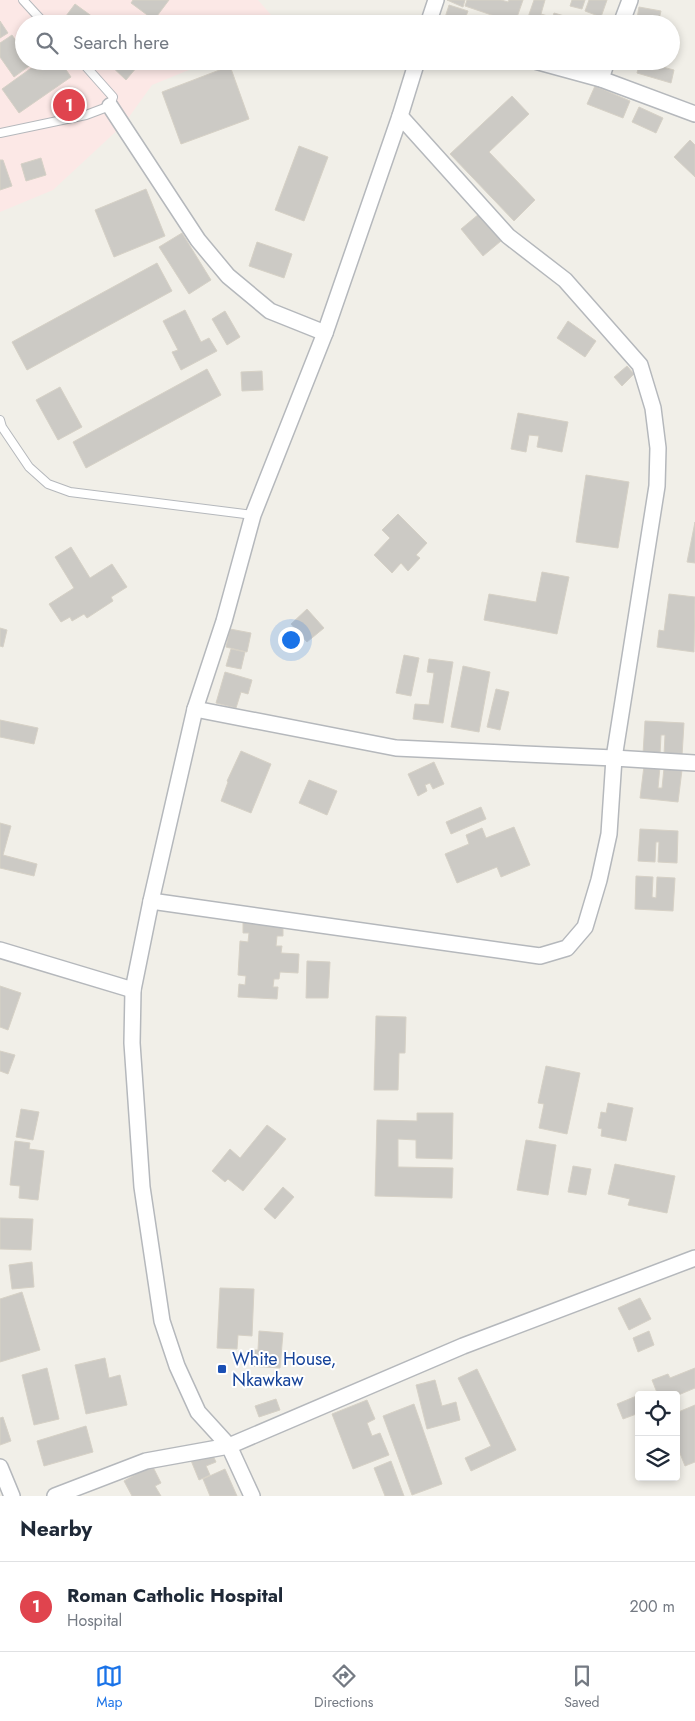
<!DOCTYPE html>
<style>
body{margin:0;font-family:Jost,sans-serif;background:#f2f2f3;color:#1f2937}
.controls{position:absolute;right:15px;bottom:15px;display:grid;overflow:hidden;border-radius:5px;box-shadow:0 2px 8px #0003}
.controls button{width:45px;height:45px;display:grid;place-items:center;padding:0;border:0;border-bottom:1px solid #e0e1e3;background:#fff;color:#1f2937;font:25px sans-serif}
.you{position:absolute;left:290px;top:639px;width:18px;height:18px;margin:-12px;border:4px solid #fff;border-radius:50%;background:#1a73e8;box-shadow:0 0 0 8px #1a73e833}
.badge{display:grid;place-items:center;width:32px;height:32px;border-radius:50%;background:#1a73e8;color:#fff;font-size:16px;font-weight:700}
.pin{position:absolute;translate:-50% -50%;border:2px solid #fff;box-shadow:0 1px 5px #0006}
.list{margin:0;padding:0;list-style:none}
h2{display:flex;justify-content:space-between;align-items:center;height:65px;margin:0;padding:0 20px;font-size:21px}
h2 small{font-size:16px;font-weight:400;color:#747a83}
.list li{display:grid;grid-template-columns:32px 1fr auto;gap:15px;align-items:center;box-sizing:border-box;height:90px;padding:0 20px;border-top:1px solid #e0e1e3}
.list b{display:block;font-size:19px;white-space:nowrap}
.list p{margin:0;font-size:16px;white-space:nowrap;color:#747a83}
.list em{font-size:16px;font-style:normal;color:#747a83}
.icon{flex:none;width:28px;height:28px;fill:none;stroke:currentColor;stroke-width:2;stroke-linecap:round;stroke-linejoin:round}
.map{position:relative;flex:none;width:695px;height:1496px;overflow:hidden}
.search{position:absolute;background:#fff;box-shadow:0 2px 8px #0003;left:15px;right:15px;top:15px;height:55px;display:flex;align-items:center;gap:12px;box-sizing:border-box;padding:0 18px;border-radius:28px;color:#747a83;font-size:19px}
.sheet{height:155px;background:#fff}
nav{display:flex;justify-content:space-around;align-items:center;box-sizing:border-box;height:70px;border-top:1px solid #e0e1e3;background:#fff;font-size:14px;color:#747a83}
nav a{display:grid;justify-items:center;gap:2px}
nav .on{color:#1a73e8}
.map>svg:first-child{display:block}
.medical{fill:#fce8e6}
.building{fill:#cccac5;stroke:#d6d1c6}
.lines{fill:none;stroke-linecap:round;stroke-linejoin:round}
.service-casing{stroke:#b5b8bc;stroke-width:10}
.minor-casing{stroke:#b5b8bc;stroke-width:18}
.service{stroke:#fff;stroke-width:8}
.minor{stroke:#fff;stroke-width:15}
.transit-dot{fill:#1a4fb4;stroke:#fff;stroke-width:2}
.labels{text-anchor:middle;stroke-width:4;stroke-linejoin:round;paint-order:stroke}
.transit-label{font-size:18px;fill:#164399;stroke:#fff;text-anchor:start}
</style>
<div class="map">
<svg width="695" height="1496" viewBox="0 0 695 1496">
<rect width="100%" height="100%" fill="#f1efe8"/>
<polygon class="medical" points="0,0 258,0 279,24 24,24 24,61 211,61 152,85 124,124 53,190 0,212"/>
<g class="building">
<polygon points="133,0 169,0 154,20 131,3"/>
<polygon points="447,0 465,0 463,7"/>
<polygon points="467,0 501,0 508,2 509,0 523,0 515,23 465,6"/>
<polygon points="534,0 545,0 541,14 551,17 549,24 526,23"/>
<polygon points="572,0 585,0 582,9 570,6"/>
<polygon points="589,0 607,0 601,17 585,11"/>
<polygon points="75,4 97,20 94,24 60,24"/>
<polygon points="449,5 468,11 463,24 443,24"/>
<polygon points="639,7 661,11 658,24 636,24"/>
<polygon points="554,13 568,17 566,24 550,24"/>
<polygon points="0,21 8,33 0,38"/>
<polygon points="12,35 24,52 24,61 30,61 32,64 14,77 0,57 0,43"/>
<polygon points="41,61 60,61 71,77 19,113 2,89"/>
<polygon points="106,61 142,61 126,80"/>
<polygon points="640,61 674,70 671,83 637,73"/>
<polygon points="230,66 249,119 181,144 162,92"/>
<polygon points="595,86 630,101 623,118 587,104"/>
<polygon points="512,96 529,114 489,152 535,200 514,221 450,154"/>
<polygon points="639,107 663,118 656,133 632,122"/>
<polygon points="690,140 695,145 695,177 674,157"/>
<polygon points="299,146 328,157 304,221 275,210"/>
<polygon points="41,158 46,175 26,181 21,164"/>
<polygon points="0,160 3,160 12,186 0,190"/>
<polygon points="146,189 165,236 114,257 95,210"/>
<polygon points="479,214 501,241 483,256 461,229"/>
<polygon points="182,233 211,280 189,294 159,247"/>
<polygon points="257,242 292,254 284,278 249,266"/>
<polygon points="157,263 172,291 27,370 12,342"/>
<polygon points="185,310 201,342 209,338 217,351 181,370 172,352 178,350 163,321"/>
<polygon points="225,311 240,337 227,345 212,319"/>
<polygon points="568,321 596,341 585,357 557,338"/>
<polygon points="627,366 634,374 622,386 614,377"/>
<polygon points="207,369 221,395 86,468 73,442"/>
<polygon points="262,371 263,390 242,391 241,372"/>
<polygon points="60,387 82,427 58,440 36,400"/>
<polygon points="518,413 568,422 562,452 537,447 539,436 529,435 526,452 511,449"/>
<polygon points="586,475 629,482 618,548 576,542"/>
<polygon points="398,514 427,543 416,555 420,558 408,571 401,563 392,573 374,555 390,538 382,530"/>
<polygon points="695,522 695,563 687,562"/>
<polygon points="71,547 90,578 112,564 127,587 111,597 113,601 87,618 84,614 72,621 70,617 61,622 49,604 74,588 55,557"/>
<polygon points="542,572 569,577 557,634 484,620 489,594 536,602"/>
<polygon points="669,594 695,597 694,652 657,647 659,630 664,631"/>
<polygon points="307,609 324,628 307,642 291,624"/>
<polygon points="0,628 7,630 3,647 0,646"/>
<polygon points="230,629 251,633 247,652 226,647"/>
<polygon points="231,649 245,652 241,669 226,666"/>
<polygon points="404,655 419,658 411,696 396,693"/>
<polygon points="429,659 453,662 443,723 413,719 415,704 429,705 434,673 427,672"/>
<polygon points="463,666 490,672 479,732 451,727"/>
<polygon points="225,672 252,680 248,694 241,692 236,708 216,703"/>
<polygon points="496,689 509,692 500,730 487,727"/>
<polygon points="0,720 38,728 34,744 0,737"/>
<polygon points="645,721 684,723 682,756 664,755 665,735 661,735 660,755 643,754"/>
<polygon points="241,751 271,764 251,813 221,801 228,782 227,781"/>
<polygon points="434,762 444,784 433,789 430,783 425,785 427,791 418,796 408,774"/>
<polygon points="644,766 660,767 658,788 662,788 664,768 682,770 678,802 640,798"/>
<polygon points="309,780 337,791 327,815 299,803"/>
<polygon points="481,807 486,819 451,834 446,822"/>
<polygon points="0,823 11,826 3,855 37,864 34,876 0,868"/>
<polygon points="514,827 530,865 501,877 497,867 457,883 445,854 469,844 466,835 482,828 486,838"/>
<polygon points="640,829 678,831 677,863 658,862 659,842 656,842 655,862 638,861"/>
<polygon points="636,876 653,877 652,897 656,898 657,877 675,878 673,911 635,909"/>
<polygon points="243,920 283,923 283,936 277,936 276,946 282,946 281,953 299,954 298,973 280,972 279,979 274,979 273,987 278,987 277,999 238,997 239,984 245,985 246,976 238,975 240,941 248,942 249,933 243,933"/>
<polygon points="307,961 330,962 328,998 306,998"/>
<polygon points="0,986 21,993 8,1030 0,1027"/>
<polygon points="376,1016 406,1017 405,1053 399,1053 398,1090 374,1090"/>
<polygon points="0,1051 15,1055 8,1074 0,1071"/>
<polygon points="546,1066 580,1073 567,1134 539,1128 544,1104 538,1103"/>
<polygon points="608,1103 633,1108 626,1141 601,1136 602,1129 598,1128 601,1112 606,1113"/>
<polygon points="21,1109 39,1112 33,1140 16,1137"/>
<polygon points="417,1113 453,1113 452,1159 416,1158 416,1140 398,1139 398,1167 453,1168 452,1198 375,1196 377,1120 417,1121"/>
<polygon points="267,1125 286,1139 243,1191 228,1179 225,1182 212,1171 230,1149 240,1158"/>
<polygon points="526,1140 556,1145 548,1195 517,1190"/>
<polygon points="15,1141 30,1143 29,1149 44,1151 38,1200 19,1198 20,1186 10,1185"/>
<polygon points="615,1164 675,1176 667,1213 628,1205 630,1199 608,1194"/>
<polygon points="573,1166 591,1169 586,1195 568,1192"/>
<polygon points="283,1187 294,1197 275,1219 264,1209"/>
<polygon points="0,1218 33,1219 31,1250 0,1249"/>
<polygon points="32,1262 34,1287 12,1289 9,1265"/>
<polygon points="220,1288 254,1289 252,1336 238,1335 237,1349 217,1348"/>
<polygon points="22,1292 40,1350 0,1362 0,1299"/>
<polygon points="640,1298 651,1319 629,1330 618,1308"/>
<polygon points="259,1331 283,1333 280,1368 250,1366 251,1350 258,1350"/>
<polygon points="649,1331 654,1345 638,1352 633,1338"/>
<polygon points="105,1358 109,1378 120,1375 127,1405 86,1414 75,1365"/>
<polygon points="47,1368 59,1419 34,1425 22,1375"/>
<polygon points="695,1368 695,1388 676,1396 676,1395 658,1395 652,1380 668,1374 670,1378"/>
<polygon points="477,1369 516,1450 471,1471 465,1458 491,1446 458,1378"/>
<polygon points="435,1380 442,1406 456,1402 460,1420 427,1429 416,1385"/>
<polygon points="639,1395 639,1413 623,1419 617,1404"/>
<polygon points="276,1399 280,1410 259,1417 255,1406"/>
<polygon points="367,1400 375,1419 367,1423 372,1436 380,1433 389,1455 353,1469 332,1414"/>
<polygon points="414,1404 442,1484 412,1495 383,1416"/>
<polygon points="695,1405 695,1462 685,1466 676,1443 676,1413"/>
<polygon points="3,1417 11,1441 0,1445 0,1418"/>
<polygon points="86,1426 93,1452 44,1466 37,1441"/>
<polygon points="210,1449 216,1462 206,1466 210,1475 199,1480 190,1458"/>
<polygon points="391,1461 404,1496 385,1496 374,1468"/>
<polygon points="152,1465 161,1483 155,1486 161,1496 132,1496 124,1481"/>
<polygon points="225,1469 237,1496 210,1496 203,1479"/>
</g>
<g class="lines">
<g class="service-casing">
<g id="service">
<polyline points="23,0 45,24"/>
<polyline points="0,133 86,115 110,106 113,97 81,61"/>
<polyline points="0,420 2,427 29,467 48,484 70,492 253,515"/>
</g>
</g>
<g class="minor-casing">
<g id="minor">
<polyline points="428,24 436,0"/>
<polyline points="621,24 630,0"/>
<polyline points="535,61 601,79 695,114"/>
<polyline points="601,79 607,61"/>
<polyline points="110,106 198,240 228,276 270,311 325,333"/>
<polyline points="195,709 396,748 614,758 695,763"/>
<polyline points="151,901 540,956 567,948 585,927 599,880 609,834 614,758 657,486 658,448 653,408 640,365 565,280 508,236 400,116"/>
<polyline points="0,950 133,990"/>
<polyline points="0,1467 12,1496"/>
<polyline points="55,1496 146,1461 229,1446 463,1346 695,1258"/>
<polyline points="252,1496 229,1446 198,1412 177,1366 162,1321 142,1187 132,1043 133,990 151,901 195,709 224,621 253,515 325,333 400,116 417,61"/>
</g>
</g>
<use href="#service" class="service"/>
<use href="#minor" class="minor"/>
</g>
<rect class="transit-dot" x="217" y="1364" width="10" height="10" rx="2.5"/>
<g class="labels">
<g class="transit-label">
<text x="232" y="1365">White House,<tspan x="232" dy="21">Nkawkaw</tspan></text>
</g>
</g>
</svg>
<div class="controls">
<button><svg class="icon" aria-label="locate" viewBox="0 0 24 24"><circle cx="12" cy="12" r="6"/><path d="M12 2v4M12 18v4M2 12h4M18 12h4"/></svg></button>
<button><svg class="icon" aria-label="layers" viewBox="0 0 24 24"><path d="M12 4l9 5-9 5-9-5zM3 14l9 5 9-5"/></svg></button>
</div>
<div class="you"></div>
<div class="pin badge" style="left:69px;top:105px;background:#e0444e">1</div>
<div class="search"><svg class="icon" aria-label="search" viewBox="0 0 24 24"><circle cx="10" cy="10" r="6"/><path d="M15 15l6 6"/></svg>Search here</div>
</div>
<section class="sheet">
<h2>Nearby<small></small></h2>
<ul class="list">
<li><span class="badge" style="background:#e0444e">1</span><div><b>Roman Catholic Hospital</b><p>Hospital</p></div><em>200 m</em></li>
</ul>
</section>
<nav>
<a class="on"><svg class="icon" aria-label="map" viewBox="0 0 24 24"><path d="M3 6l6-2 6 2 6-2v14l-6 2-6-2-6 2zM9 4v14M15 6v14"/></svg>Map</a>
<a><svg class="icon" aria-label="directions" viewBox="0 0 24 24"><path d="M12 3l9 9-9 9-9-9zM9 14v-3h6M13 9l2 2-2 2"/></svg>Directions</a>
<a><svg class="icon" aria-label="saved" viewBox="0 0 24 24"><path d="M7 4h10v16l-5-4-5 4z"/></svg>Saved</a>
</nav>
